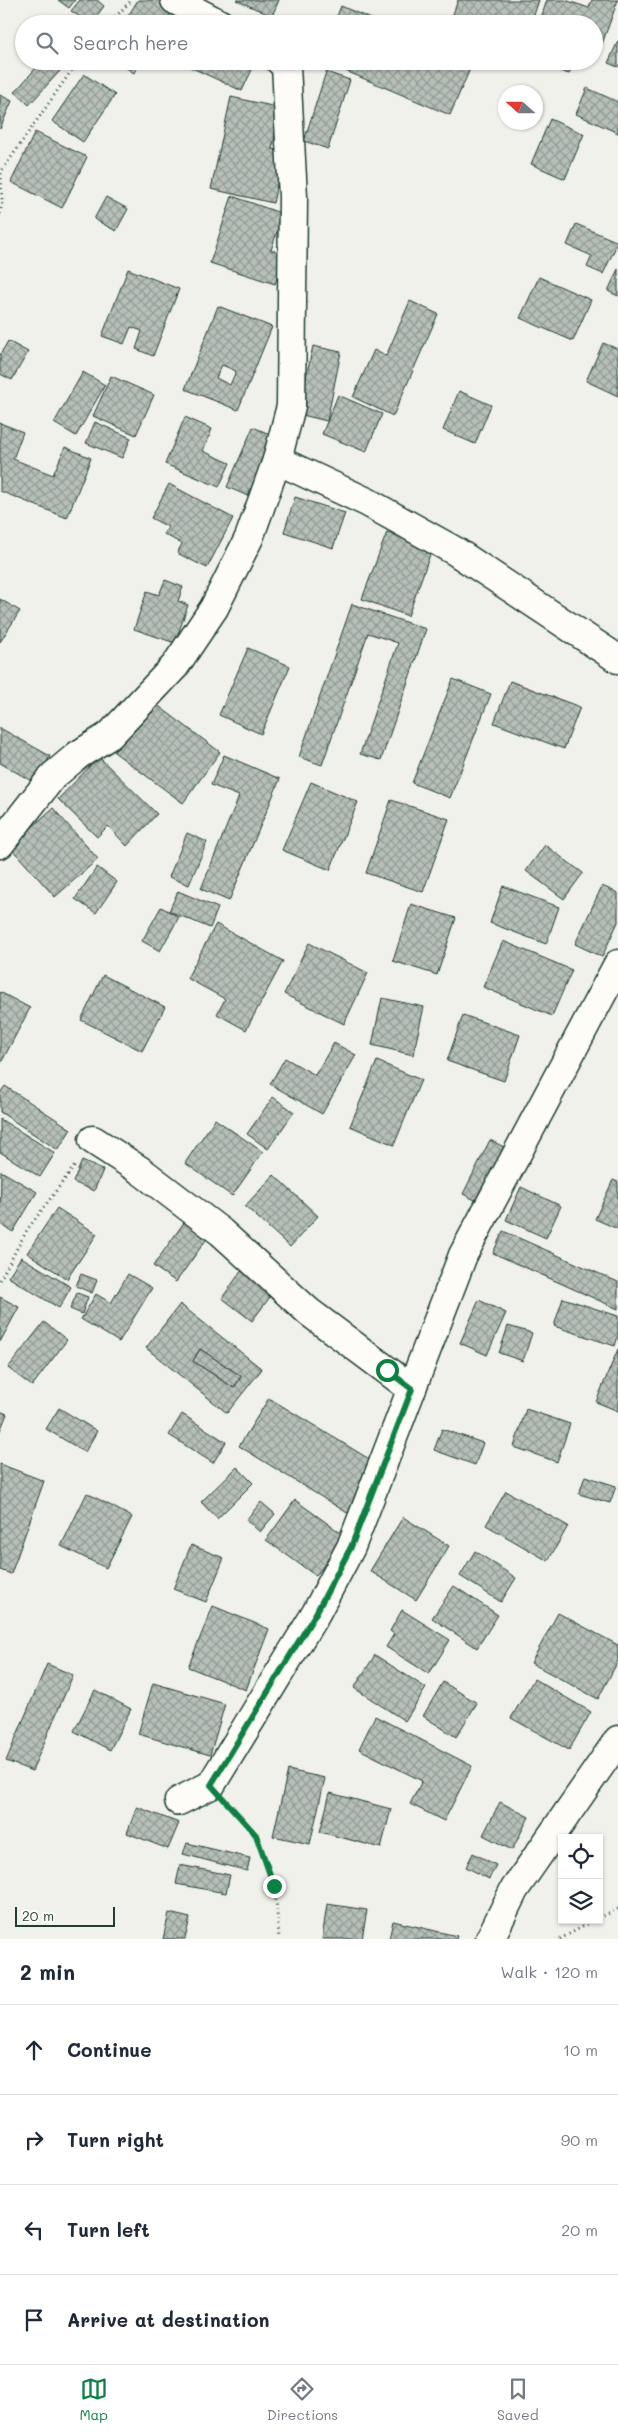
<!DOCTYPE html>
<meta charset="utf-8">
<style>
body{margin:0;font-family:Mali,sans-serif;background:#f6f6f7;color:#1f2937}
.controls{position:absolute;right:15px;bottom:15px;display:grid;overflow:hidden;border-radius:0px;box-shadow:0 1px 4px #0004}
.controls button{width:45px;height:45px;display:grid;place-items:center;padding:0;border:0;border-bottom:1px solid #e0e1e3;background:#fff;color:#1f2937;font:25px sans-serif}
.compass{position:absolute;left:498px;top:85px;width:45px;height:45px;border-radius:50%;background:#fff;box-shadow:0 1px 4px #0004;rotate:291deg}
.scale{position:absolute;left:15px;bottom:12px;width:100px;box-sizing:border-box;padding-left:5px;border:2px solid #1f3d34;border-top:0;font-size:14px;line-height:18px;white-space:nowrap;color:#1f3d34;-webkit-text-stroke:4px #fdfcf7;paint-order:stroke}
.stop{position:absolute;width:15px;height:15px;margin:-11px;border:4px solid #0b8043;border-radius:50%;background:#fff}
.stop.end{background:#0b8043;border-color:#fff;box-shadow:0 1px 5px #0008}
.list{margin:0;padding:0;list-style:none}
h2{display:flex;justify-content:space-between;align-items:center;height:65px;margin:0;padding:0 20px;font-size:21px}
h2 small{font-size:16px;font-weight:400;color:#747a83}
.list li{display:grid;grid-template-columns:32px 1fr auto;gap:15px;align-items:center;box-sizing:border-box;height:90px;padding:0 20px;border-top:1px solid #e0e1e3}
.list b{display:block;font-size:19px;white-space:nowrap}
.list em{font-size:16px;font-style:normal;color:#747a83}
.icon{flex:none;width:28px;height:28px;fill:none;stroke:currentColor;stroke-width:2;stroke-linecap:round;stroke-linejoin:round}
.map{position:relative;flex:none;width:618px;height:1939px;overflow:hidden}
.search{position:absolute;background:#fff;box-shadow:0 1px 4px #0004;left:15px;right:15px;top:15px;height:55px;display:flex;align-items:center;gap:12px;box-sizing:border-box;padding:0 18px;border-radius:28px;color:#747a83;font-size:19px}
.sheet{height:425px;background:#fff}
nav{display:flex;justify-content:space-around;align-items:center;box-sizing:border-box;height:70px;border-top:1px solid #e0e1e3;background:#fff;font-size:14px;color:#747a83}
nav a{display:grid;justify-items:center;gap:2px}
nav .on{color:#0b8043}
.map>svg:first-child{display:block}
.building{fill:url(#building-cross-hatch);stroke:#1f3d34;fill-rule:evenodd}
.lines{fill:none;stroke-linecap:round;stroke-linejoin:round}
.minor-casing{stroke:#1f3d34;stroke-width:31}
.path{stroke:#1f3d34;stroke-width:3;stroke-dasharray:1 4;stroke-linecap:butt}
.minor{stroke:#fdfcf7;stroke-width:28}
.route{stroke:#0b8043;stroke-width:6}
</style>
<div class="map">
<svg width="618" height="1939" viewBox="0 0 618 1939">
<defs>
<pattern id="building-cross-hatch" width="8" height="8" patternUnits="userSpaceOnUse" patternTransform="scale(1.25)"><rect width="8" height="8" fill="#b6bfb8"/><path d="M0 0l8 8M0 8l8-8" fill="none" stroke="#939c96"/></pattern>
</defs>
<rect width="100%" height="100%" fill="#f0f1eb"/>
<filter id="ink" filterUnits="userSpaceOnUse"><feTurbulence type="fractalNoise" baseFrequency=".02" numOctaves="2"/><feDisplacementMap in="SourceGraphic" scale="10" xChannelSelector="R" yChannelSelector="G"/><feConvolveMatrix kernelMatrix="1 2 1 2 8 2 1 2 1" color-interpolation-filters="sRGB"/></filter>
<g filter="url(#ink)">
<g class="building">
<polygon points="58,0 75,0 69,8"/>
<polygon points="80,0 97,0 104,6 91,24 71,11"/>
<polygon points="138,0 165,0 175,6 164,24 123,24"/>
<polygon points="236,0 279,0 272,16"/>
<polygon points="458,0 539,0 531,24 471,24 452,17"/>
<polygon points="547,0 565,0 589,8 592,0 618,0 602,44 594,41 594,24 539,24"/>
<polygon points="341,6 383,24 334,24"/>
<polygon points="618,41 618,67 608,63"/>
<polygon points="42,61 69,61 29,105 15,92"/>
<polygon points="116,61 141,61 134,73"/>
<polygon points="177,61 256,61 242,91"/>
<polygon points="322,61 472,61 473,62 450,115"/>
<polygon points="531,61 574,61 569,74"/>
<polygon points="326,72 350,80 328,149 304,141"/>
<polygon points="84,74 115,95 83,142 52,121"/>
<polygon points="587,88 618,102 618,133 576,114"/>
<polygon points="0,95 12,101 0,129"/>
<polygon points="231,97 281,108 272,149 284,152 273,203 211,189"/>
<polygon points="550,119 584,134 565,179 531,164"/>
<polygon points="35,132 87,157 62,208 11,182"/>
<polygon points="232,196 283,214 271,250 285,254 275,284 210,263"/>
<polygon points="106,197 128,209 116,231 94,219"/>
<polygon points="576,224 618,242 603,274 587,267 592,256 567,245"/>
<polygon points="128,269 179,289 153,356 136,349 142,331 131,327 124,344 102,336"/>
<polygon points="618,269 618,296 608,291"/>
<polygon points="539,277 591,300 573,341 520,318"/>
<polygon points="410,301 438,314 393,416 353,397 374,350 386,356"/>
<path d="M218 306 272 327 238 410 185 389ZM222 365 236 371 230 385 216 378Z"/>
<polygon points="8,341 28,352 12,380 0,374 0,355"/>
<polygon points="603,343 618,349 618,396 586,381"/>
<polygon points="313,346 341,352 327,421 298,414"/>
<polygon points="83,372 105,385 76,436 54,423"/>
<polygon points="111,376 154,395 136,435 93,416"/>
<polygon points="459,391 491,405 475,444 443,430"/>
<polygon points="338,395 382,414 366,452 322,434"/>
<polygon points="185,417 212,429 203,451 230,463 219,487 165,464"/>
<polygon points="95,422 131,438 122,458 86,443"/>
<polygon points="0,423 23,432 13,459 53,475 65,447 91,458 67,518 0,491"/>
<polygon points="253,427 274,436 248,496 227,487"/>
<polygon points="169,484 233,518 207,568 177,553 182,544 164,534 168,527 151,518"/>
<polygon points="295,497 345,513 333,548 284,532"/>
<polygon points="387,532 432,549 408,616 362,599"/>
<polygon points="165,580 183,587 178,601 188,605 175,643 134,629 147,591 159,595"/>
<polygon points="0,599 20,611 0,642"/>
<polygon points="352,604 426,629 381,760 360,754 398,643 368,633 322,765 299,757"/>
<polygon points="248,648 290,666 261,734 219,715"/>
<polygon points="453,679 491,694 450,798 412,783"/>
<polygon points="510,681 580,707 564,749 494,723"/>
<polygon points="152,701 220,752 183,803 114,752"/>
<polygon points="0,728 50,756 35,783 0,763"/>
<polygon points="224,755 280,779 229,901 201,889 239,796 211,785"/>
<polygon points="99,757 157,814 127,846 108,826 97,837 58,799"/>
<polygon points="311,782 358,802 330,870 282,850"/>
<polygon points="391,800 449,819 423,892 366,873"/>
<polygon points="53,808 98,859 55,897 10,847"/>
<polygon points="187,833 207,842 189,885 169,877"/>
<polygon points="545,845 583,873 564,899 526,871"/>
<polygon points="97,867 117,882 96,913 75,899"/>
<polygon points="503,886 559,907 546,944 490,923"/>
<polygon points="602,886 618,893 618,922 602,957 575,944"/>
<polygon points="178,891 218,908 210,928 169,911"/>
<polygon points="411,904 456,918 437,975 393,961"/>
<polygon points="161,907 179,917 160,951 142,941"/>
<polygon points="216,924 283,961 246,1030 217,1014 225,999 187,978"/>
<polygon points="503,941 572,970 552,1016 483,987"/>
<polygon points="309,943 368,973 344,1024 284,994"/>
<polygon points="103,975 165,1007 142,1051 81,1020"/>
<polygon points="0,992 30,1008 1,1063 0,1063"/>
<polygon points="382,998 424,1007 413,1055 372,1045"/>
<polygon points="463,1015 520,1035 504,1081 447,1061"/>
<polygon points="334,1043 356,1055 322,1114 270,1084 285,1058 315,1075"/>
<polygon points="377,1061 421,1080 394,1145 350,1126"/>
<polygon points="5,1086 71,1129 58,1150 0,1112 0,1093"/>
<polygon points="273,1097 294,1112 268,1149 247,1134"/>
<polygon points="0,1119 55,1153 40,1177 0,1152"/>
<polygon points="215,1119 263,1152 232,1196 185,1163"/>
<polygon points="490,1140 508,1149 481,1203 463,1194"/>
<polygon points="82,1161 103,1170 94,1191 73,1182"/>
<polygon points="1,1171 37,1192 13,1232 0,1224"/>
<polygon points="274,1175 318,1216 290,1247 245,1206"/>
<polygon points="613,1180 618,1182 618,1229 595,1219"/>
<polygon points="521,1187 561,1206 546,1238 506,1220"/>
<polygon points="57,1208 97,1234 67,1279 27,1253"/>
<polygon points="185,1221 208,1237 176,1282 153,1266"/>
<polygon points="503,1231 618,1282 618,1309 493,1253"/>
<polygon points="21,1257 71,1287 59,1308 8,1277"/>
<polygon points="242,1270 273,1293 252,1321 222,1298"/>
<polygon points="81,1274 97,1280 92,1293 76,1286"/>
<polygon points="128,1274 152,1288 119,1342 81,1319 96,1294 111,1303"/>
<polygon points="77,1293 88,1297 82,1314 70,1309"/>
<polygon points="0,1297 19,1307 0,1342"/>
<polygon points="563,1298 618,1316 618,1336 615,1346 554,1326"/>
<polygon points="479,1300 506,1313 487,1355 460,1343"/>
<path d="M180 1304 262 1369 227 1413 146 1348ZM200 1349 241 1376 234 1388 193 1361Z"/>
<polygon points="44,1322 67,1340 32,1386 8,1368"/>
<polygon points="508,1326 532,1333 523,1361 499,1353"/>
<polygon points="200,1349 241,1376 234,1388 193,1361"/>
<polygon points="618,1349 618,1411 596,1402"/>
<polygon points="269,1398 379,1465 349,1514 239,1446"/>
<polygon points="59,1408 97,1431 85,1452 46,1429"/>
<polygon points="526,1409 570,1424 557,1462 514,1447"/>
<polygon points="0,1411 7,1414 0,1431"/>
<polygon points="182,1414 226,1442 213,1463 169,1435"/>
<polygon points="442,1429 483,1443 475,1465 434,1450"/>
<polygon points="0,1464 44,1481 11,1574 0,1570"/>
<polygon points="237,1467 253,1483 217,1519 201,1502"/>
<polygon points="585,1476 616,1486 610,1503 579,1494"/>
<polygon points="506,1491 568,1526 548,1561 486,1525"/>
<polygon points="87,1493 132,1517 106,1568 61,1546"/>
<polygon points="295,1500 345,1536 316,1576 266,1540"/>
<polygon points="261,1502 275,1514 260,1532 246,1520"/>
<polygon points="403,1517 449,1546 416,1600 370,1571"/>
<polygon points="191,1545 224,1558 206,1602 173,1589"/>
<polygon points="475,1551 516,1578 501,1602 460,1576"/>
<polygon points="454,1586 498,1615 477,1648 432,1618"/>
<polygon points="213,1606 269,1629 246,1690 188,1667"/>
<polygon points="402,1610 450,1640 429,1674 386,1647 394,1634 390,1631"/>
<polygon points="558,1613 618,1645 618,1661 598,1699 531,1663"/>
<polygon points="375,1655 426,1688 405,1721 354,1688"/>
<polygon points="47,1664 73,1675 32,1771 6,1761"/>
<polygon points="534,1679 591,1712 569,1750 511,1718"/>
<polygon points="443,1682 477,1703 456,1737 423,1716"/>
<polygon points="153,1683 225,1704 210,1755 138,1734"/>
<polygon points="95,1690 131,1709 110,1750 74,1731"/>
<polygon points="375,1716 472,1766 444,1821 410,1804 422,1781 359,1749"/>
<polygon points="288,1770 325,1778 310,1844 273,1836"/>
<polygon points="330,1793 391,1809 381,1848 320,1832"/>
<polygon points="500,1802 529,1817 512,1850 483,1835"/>
<polygon points="137,1807 179,1823 168,1849 127,1833"/>
<polygon points="187,1843 250,1858 247,1871 183,1854"/>
<polygon points="473,1853 496,1865 489,1879 466,1867"/>
<polygon points="180,1865 230,1875 226,1893 176,1884"/>
<polygon points="327,1904 367,1910 362,1939 322,1939"/>
<polygon points="169,1913 190,1918 185,1939 163,1939"/>
<polygon points="393,1921 457,1936 456,1939 389,1939"/>
</g>
<g class="lines">
<g class="minor-casing">
<g id="minor">
<polyline points="175,0 220,24"/>
<polyline points="277,460 367,502 455,551 618,659"/>
<polyline points="0,844 53,776 78,755 110,735 175,666 214,608 249,538 277,460 291,406 293,197 286,66 280,61"/>
<polyline points="93,1140 141,1171 221,1232 309,1312 412,1389"/>
<polyline points="179,1801 211,1785 316,1613 351,1547 463,1255 618,964"/>
<polyline points="490,1939 514,1890 618,1740"/>
</g>
</g>
<g class="path">
<polyline points="108,24 132,0"/>
<polyline points="0,214 2,202 1,172 78,61"/>
<polyline points="0,1280 27,1230 76,1164"/>
<polyline points="231,1808 256,1835 275,1886 279,1939"/>
<polyline points="599,1918 618,1909"/>
<polyline points="560,1939 595,1920"/>
</g>
<use href="#minor" class="minor"/>
</g>
</g>
<g class="lines" filter="url(#ink)">
<polyline class="route" points="274,1886 256,1835 211,1785 316,1613 351,1547 412,1389 387,1370"/>
</g>
</svg>
<div class="controls">
<button><svg class="icon" aria-label="locate" viewBox="0 0 24 24"><circle cx="12" cy="12" r="6"/><path d="M12 2v4M12 18v4M2 12h4M18 12h4"/></svg></button>
<button><svg class="icon" aria-label="layers" viewBox="0 0 24 24"><path d="M12 4l9 5-9 5-9-5zM3 14l9 5 9-5"/></svg></button>
</div>
<svg class="compass" viewBox="-18 -18 36 36"><path d="M0-13l5 13h-10z" fill="#e53935"/><path d="M0 13l5-13h-10z" fill="#747a83"/></svg>
<div class="scale">20 m</div>
<div class="stop" style="left:387px;top:1370px"></div>
<div class="stop end" style="left:274px;top:1886px"></div>
<div class="search"><svg class="icon" aria-label="search" viewBox="0 0 24 24"><circle cx="10" cy="10" r="6"/><path d="M15 15l6 6"/></svg>Search here</div>
</div>
<section class="sheet">
<h2>2 min<small>Walk · 120 m</small></h2>
<ul class="list">
<li><svg class="icon" aria-label="ahead" viewBox="0 0 24 24"><path d="M12 20V5M6 11l6-6 6 6"/></svg><div><b>Continue</b></div><em>10 m</em></li>
<li><svg class="icon" aria-label="right" viewBox="0 0 24 24"><path d="M7 20v-9h11M14 6l5 5-5 5"/></svg><div><b>Turn right</b></div><em>90 m</em></li>
<li><svg class="icon" aria-label="left" viewBox="0 0 24 24"><path d="M17 20v-9H6M10 6l-5 5 5 5"/></svg><div><b>Turn left</b></div><em>20 m</em></li>
<li><svg class="icon" aria-label="arrive" viewBox="0 0 24 24"><path d="M6 21V4h12l-3 4 3 4H6"/></svg><div><b>Arrive at destination</b></div></li>
</ul>
</section>
<nav>
<a class="on"><svg class="icon" aria-label="map" viewBox="0 0 24 24"><path d="M3 6l6-2 6 2 6-2v14l-6 2-6-2-6 2zM9 4v14M15 6v14"/></svg>Map</a>
<a><svg class="icon" aria-label="directions" viewBox="0 0 24 24"><path d="M12 3l9 9-9 9-9-9zM9 14v-3h6M13 9l2 2-2 2"/></svg>Directions</a>
<a><svg class="icon" aria-label="saved" viewBox="0 0 24 24"><path d="M7 4h10v16l-5-4-5 4z"/></svg>Saved</a>
</nav>
